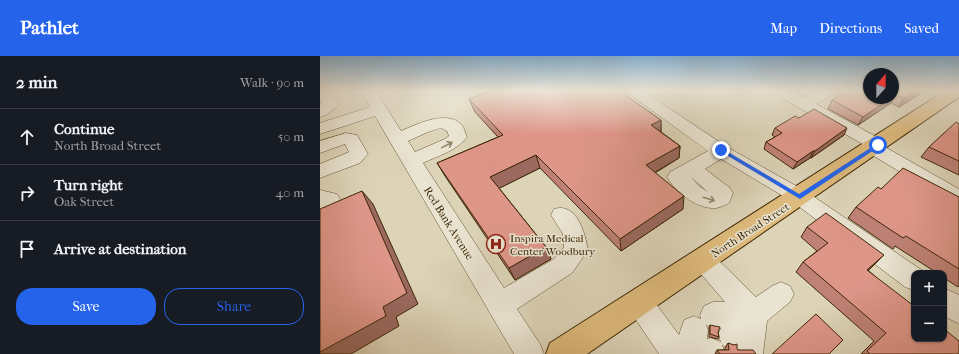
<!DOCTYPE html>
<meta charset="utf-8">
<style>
body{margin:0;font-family:"IM FELL French Canon",serif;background:#242831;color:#f1f3f6}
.controls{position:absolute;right:12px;bottom:12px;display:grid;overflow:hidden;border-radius:8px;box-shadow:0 1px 3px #0004}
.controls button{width:36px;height:36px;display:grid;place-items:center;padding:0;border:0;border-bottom:1px solid #363941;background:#171b24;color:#f1f3f6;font:20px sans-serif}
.compass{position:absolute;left:543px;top:12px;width:36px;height:36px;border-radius:50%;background:#171b24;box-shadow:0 1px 3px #0004;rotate:21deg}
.stop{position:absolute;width:12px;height:12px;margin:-9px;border:3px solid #2563eb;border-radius:50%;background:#fff}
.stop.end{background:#2563eb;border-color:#fff;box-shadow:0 1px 4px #0008}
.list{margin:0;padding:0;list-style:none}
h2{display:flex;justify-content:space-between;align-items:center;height:52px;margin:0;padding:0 16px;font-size:17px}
h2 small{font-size:13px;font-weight:400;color:#9ea1a6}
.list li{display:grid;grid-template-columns:26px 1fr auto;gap:12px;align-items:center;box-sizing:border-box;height:56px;padding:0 16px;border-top:1px solid #363941}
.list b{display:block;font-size:15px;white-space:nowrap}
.list p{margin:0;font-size:13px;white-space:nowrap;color:#9ea1a6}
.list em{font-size:13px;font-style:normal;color:#9ea1a6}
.actions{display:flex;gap:8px;padding:12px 16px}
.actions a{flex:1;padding:9px 0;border:1px solid #2563eb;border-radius:16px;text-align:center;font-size:14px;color:#2563eb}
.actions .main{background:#2563eb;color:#fff}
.icon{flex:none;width:22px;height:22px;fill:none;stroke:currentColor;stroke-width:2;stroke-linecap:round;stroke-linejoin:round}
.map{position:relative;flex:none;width:639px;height:298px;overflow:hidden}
header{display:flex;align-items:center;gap:24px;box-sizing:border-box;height:56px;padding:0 20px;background:#2563eb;color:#fff}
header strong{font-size:19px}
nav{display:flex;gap:22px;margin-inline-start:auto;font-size:14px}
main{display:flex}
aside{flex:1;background:#171b24}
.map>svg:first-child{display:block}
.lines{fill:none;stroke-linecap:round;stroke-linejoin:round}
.minor-casing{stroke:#665332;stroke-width:1}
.major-casing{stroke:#3e2805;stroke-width:2}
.minor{fill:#e9e3d1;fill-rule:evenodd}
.major{fill:#deba7c;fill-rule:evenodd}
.wall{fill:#bf8176;stroke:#3e2805}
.shaded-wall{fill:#9b6960;stroke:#3e2805}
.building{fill:#de9689;stroke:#3e2805}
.oneway{stroke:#94866b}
.route{fill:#2563eb}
.labels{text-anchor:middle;stroke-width:3;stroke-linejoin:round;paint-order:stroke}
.street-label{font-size:11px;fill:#3e2805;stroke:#e9e3d1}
.poi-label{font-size:11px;fill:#3e2805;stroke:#e9e3d1;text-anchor:start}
</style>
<header>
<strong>Pathlet</strong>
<nav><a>Map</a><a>Directions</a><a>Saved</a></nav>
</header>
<main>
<aside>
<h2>2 min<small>Walk · 90 m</small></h2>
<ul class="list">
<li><svg class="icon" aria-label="ahead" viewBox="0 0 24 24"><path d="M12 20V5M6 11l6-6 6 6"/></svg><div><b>Continue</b><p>North Broad Street</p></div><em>50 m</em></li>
<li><svg class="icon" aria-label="right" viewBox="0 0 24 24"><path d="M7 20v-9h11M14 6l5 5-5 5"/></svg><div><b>Turn right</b><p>Oak Street</p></div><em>40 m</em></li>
<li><svg class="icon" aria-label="arrive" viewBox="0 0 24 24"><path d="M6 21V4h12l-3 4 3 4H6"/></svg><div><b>Arrive at destination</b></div></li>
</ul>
<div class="actions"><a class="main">Save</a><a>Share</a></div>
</aside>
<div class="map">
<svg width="639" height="298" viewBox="0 0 639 298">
<rect width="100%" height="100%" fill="#ddd4b8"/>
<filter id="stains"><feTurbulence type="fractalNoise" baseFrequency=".005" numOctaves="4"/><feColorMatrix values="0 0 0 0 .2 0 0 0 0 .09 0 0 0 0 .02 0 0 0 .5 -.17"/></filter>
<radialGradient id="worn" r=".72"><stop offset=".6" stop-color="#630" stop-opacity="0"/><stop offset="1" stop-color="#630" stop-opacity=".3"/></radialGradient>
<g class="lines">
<g class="minor-casing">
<g id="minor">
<polygon points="0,35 11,37 19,49 6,59 0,61 0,49 2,48 0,43"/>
<path d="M41 35H56L81 75C97 68 127 53 142 69 144 72 145 77 147 81 137 95 117 100 103 107L184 232 234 203 244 191 243 178 231 159 234 153C257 146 265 177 268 194L252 217 197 253 220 288 224 298H194L55 60 0 78V67L50 51ZM121 72 127 75 129 80 125 83 95 96 88 85 108 76Z"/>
<path d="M305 35H323L407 91 487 136 603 215 604 217H594V234L585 231 473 146 401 103 385 113 410 132 413 137 409 147C403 150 397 153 391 152 373 150 356 136 347 121L350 116 388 95ZM371 121 388 136 379 130Z"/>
<polygon points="453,35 472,35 484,42 496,35 515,35 513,38 496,48 564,85 567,89 565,91 639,133 639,150 632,147 547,96 544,92 546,90 455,38"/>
<path d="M608 35C617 35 631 32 637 41L634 44 629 46 610 38Z"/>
<polygon points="26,77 37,79 48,98 40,107 0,122 0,108 29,96 25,88 0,97 0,85"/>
<polygon points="0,134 17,138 20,143 8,163 0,165"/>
<path d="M383 194 391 197 436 241 452 230 461 226 470 230 474 238 470 246 447 265 443 298H415L416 291 412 293 402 289 405 296V298H339L310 255 306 246 310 237 319 234 328 237 359 279 364 264 374 260 381 263 380 259 384 250 393 246H405L375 211 371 204 375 197ZM386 269 393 272H401L398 279 401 286 391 282 387 283 388 274Z"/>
<polygon points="624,232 639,239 639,268 624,260"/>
</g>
</g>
<g class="major-casing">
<polygon id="major" points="625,35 639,35 639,41 267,298 226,298 230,287"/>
</g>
<use href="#minor" class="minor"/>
<use href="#major" class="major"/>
</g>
<g class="wall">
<polygon points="573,35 602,35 601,37 579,51 571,47 538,69 508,53 512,44"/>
<polygon points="149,43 341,64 341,76 360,90 359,102 335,117 363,153 301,195 220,112 179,132 226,191 231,203 195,224 125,120 117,107 178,81 155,56"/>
<polygon points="479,62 524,79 491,102 490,102 473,113 444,93 446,86 455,81 452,79 455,72"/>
<polygon points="639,68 639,119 601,101 609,91"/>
<polygon points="561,133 639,141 639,230 638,231 624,222 624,217 617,217 575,190 573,193 528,162 536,151"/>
<polygon points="487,171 554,209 548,214 639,298 541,298 554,285 476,216 483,206 497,195 481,181"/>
<polygon points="390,269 398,276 399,281 398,283 389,281 389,272"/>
<polygon points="408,287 418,294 436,298 395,298 397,294 405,294 405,292"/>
</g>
<g class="shaded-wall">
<polygon points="595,35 602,35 601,37 579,51 584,42"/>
<polygon points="576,39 571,47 538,69 543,61 571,42 573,42 573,41"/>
<polygon points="341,64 341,77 331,69"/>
<polygon points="527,72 524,79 491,102 495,95"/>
<polygon points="360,90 359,102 325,122 326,109"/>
<polygon points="493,95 490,102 473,113 477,106"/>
<polygon points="216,99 220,112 176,134 170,121"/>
<polygon points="42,135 53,148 98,248 76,261 79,270 31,298 0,298 0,296 63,251"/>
<polygon points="364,140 363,153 301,195 300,183"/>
<polygon points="226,191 231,203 195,224 189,212"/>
<polygon points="564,199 554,209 538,224 547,214"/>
</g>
<g class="building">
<polygon points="170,35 299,35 341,64 331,69 360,90 326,109 364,140 300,183 216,99 170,121 226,191 189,212 117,107 183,79 149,43"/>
<polygon points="527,35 549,35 549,42 571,42 543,61 512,44"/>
<polygon points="573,35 595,35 584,42 576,39 573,41"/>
<polygon points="494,53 527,72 495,95 493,95 477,106 446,86 462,77 455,72 475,60 479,62"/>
<polygon points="636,66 639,68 639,105 609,91"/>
<polygon points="583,112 639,141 639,213 586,180 583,182 536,151 558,131 561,133"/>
<polygon points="42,135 87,237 63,251 66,260 0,296 0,153"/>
<polygon points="506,157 564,199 547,214 594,250 594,283 624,283 624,273 639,285 639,298 550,298 547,295 566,277 483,206 508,187 487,171"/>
<polygon points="496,258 523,284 509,298 452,298"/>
<polygon points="390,269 400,271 398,276 399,281 390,278"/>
<polygon points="408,287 414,289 417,288 417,293 418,294 433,294 436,298 400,298 397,294 409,294"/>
</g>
<defs><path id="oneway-shaft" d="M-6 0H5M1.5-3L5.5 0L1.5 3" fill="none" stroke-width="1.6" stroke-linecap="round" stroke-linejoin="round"/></defs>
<g class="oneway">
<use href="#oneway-shaft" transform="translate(127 89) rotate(-26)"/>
<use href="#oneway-shaft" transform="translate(389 143) rotate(17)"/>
</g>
<linearGradient id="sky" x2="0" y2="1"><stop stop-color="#88b4d6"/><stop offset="0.45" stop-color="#f0ecdf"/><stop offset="1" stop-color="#f0ecdf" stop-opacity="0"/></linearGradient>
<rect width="639" height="77" fill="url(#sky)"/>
<polygon class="route" points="558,87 561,89 560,90 480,143 398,94 403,93 479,138"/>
<defs>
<g id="hospital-ring" transform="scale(1)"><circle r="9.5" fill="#e9e3d1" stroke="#8f2418" stroke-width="1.5"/><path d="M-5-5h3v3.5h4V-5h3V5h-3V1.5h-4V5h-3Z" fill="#8f2418"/></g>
</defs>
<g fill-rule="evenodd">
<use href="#hospital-ring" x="176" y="188"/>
</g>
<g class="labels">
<g class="street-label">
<text transform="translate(129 167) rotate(58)" y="4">Red Bank Avenue</text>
<text transform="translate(430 174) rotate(-33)" y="4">North Broad Street</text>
</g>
<g class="poi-label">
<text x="190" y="186">Inspira Medical<tspan x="190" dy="13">Center Woodbury</tspan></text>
</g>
</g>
<rect width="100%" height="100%" filter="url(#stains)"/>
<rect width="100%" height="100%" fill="url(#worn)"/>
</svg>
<div class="controls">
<button>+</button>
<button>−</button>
</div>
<svg class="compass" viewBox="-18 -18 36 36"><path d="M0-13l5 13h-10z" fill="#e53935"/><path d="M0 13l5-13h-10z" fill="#9ea1a6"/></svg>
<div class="stop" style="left:558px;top:89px"></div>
<div class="stop end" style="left:401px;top:94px"></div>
</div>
</main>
